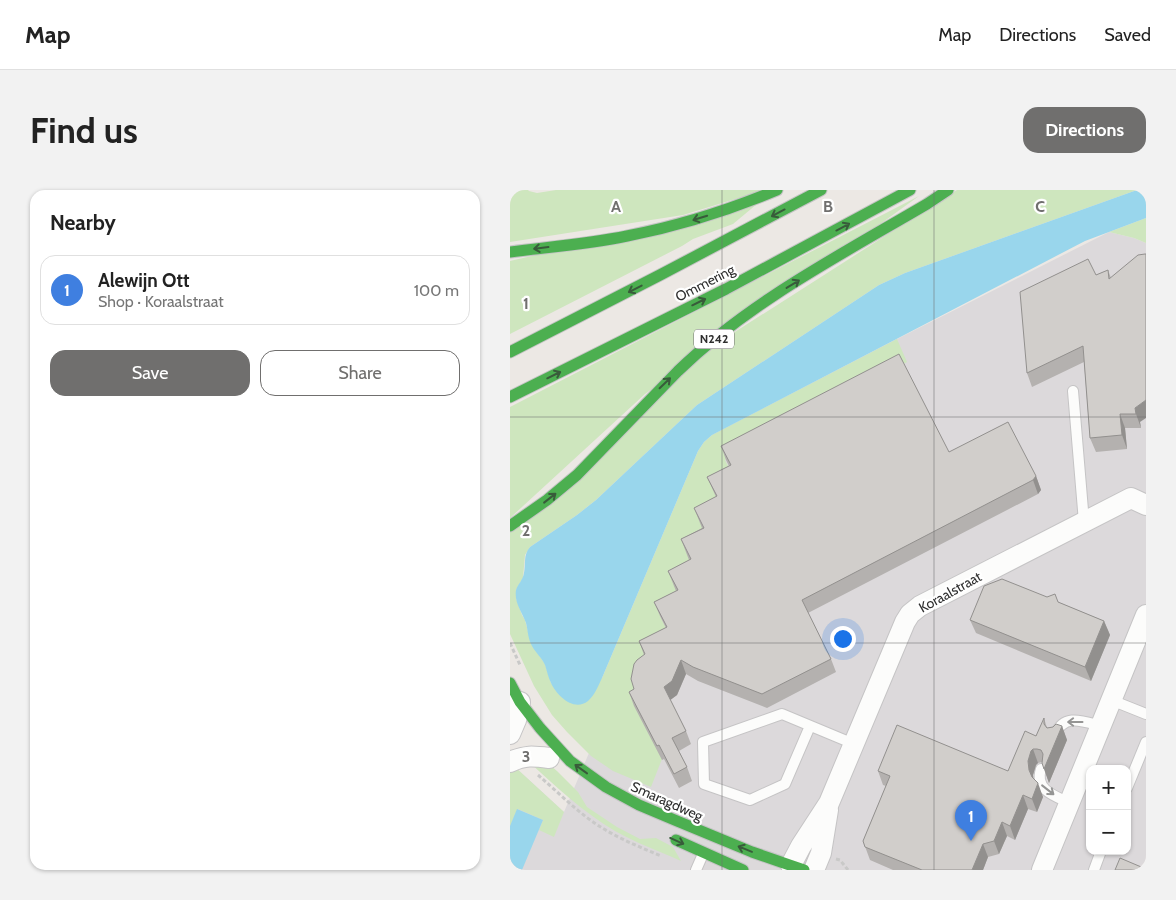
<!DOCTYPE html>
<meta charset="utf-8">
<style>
body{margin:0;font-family:Cabin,sans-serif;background:#f2f2f2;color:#222}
.controls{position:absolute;right:15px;bottom:15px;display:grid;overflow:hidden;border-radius:10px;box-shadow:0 1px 4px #0004}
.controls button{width:45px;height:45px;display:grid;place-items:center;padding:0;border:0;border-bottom:1px solid #e0e0e0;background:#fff;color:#222;font:25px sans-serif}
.you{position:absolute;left:332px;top:448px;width:18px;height:18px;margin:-12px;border:4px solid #fff;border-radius:50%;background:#1a73e8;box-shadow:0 0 0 8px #1a73e833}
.badge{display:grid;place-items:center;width:32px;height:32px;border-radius:50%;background:#706f6e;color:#fff;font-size:16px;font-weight:700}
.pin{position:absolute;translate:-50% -41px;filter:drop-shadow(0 1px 2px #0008)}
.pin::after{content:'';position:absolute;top:26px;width:18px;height:15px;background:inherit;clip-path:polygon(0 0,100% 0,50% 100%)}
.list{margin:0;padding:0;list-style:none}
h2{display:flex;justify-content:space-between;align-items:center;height:65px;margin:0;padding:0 20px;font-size:21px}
h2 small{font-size:16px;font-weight:400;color:#767676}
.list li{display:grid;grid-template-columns:32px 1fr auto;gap:15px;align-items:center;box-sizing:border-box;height:70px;margin:0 10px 10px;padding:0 10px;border:1px solid #e0e0e0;border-radius:15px}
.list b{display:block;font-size:19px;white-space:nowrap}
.list p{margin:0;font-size:16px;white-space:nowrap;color:#767676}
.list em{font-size:16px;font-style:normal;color:#767676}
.actions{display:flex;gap:10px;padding:15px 20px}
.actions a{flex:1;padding:11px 0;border:1px solid #706f6e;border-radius:15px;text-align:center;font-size:18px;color:#706f6e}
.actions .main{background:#706f6e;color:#fff}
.map{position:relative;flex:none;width:636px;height:680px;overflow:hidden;border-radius:15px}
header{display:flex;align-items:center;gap:30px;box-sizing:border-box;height:70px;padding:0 25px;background:#fff;border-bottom:1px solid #e0e0e0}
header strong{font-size:24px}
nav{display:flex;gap:28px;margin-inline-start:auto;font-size:18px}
.intro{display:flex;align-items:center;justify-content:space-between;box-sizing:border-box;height:120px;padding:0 30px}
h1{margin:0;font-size:35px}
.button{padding:12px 22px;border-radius:15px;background:#706f6e;color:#fff;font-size:18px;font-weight:700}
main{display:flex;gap:30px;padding:0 30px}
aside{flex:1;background:#fff;border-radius:15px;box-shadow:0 1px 4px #0004}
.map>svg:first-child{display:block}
.industrial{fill:#dcd9db;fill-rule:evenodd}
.green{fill:#cee6be}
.water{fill:#99d6ec}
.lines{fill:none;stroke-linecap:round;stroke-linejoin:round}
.lane-casing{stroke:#c5c4c5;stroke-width:12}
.street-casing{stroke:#c5c4c5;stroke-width:22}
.fast-casing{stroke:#c5c4c5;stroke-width:13}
.path{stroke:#c9c9c8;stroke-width:3;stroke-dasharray:4 2.5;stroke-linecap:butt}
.lane{stroke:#fcfcfb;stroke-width:10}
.street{stroke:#fcfcfb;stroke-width:20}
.fast{stroke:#4caf50;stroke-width:11}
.wall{fill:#b4b1af}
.shaded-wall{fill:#92908e}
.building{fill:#d1cecb;stroke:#92908e}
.oneway{stroke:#385b3a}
.oneway2{stroke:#959594}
.grid{fill:none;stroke:#706f6e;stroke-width:1;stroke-opacity:0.55}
.labels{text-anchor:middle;stroke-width:4.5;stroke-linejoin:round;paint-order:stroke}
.shield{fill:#fff;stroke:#6d6d6d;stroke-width:1}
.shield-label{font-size:12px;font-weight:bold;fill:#2e2e2e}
.street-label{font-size:14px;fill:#2e2e2e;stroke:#fff}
.grid-label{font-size:16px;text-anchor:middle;font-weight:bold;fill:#706f6e;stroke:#fff;stroke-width:4.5;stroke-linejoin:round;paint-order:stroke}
</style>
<header>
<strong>Map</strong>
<nav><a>Map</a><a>Directions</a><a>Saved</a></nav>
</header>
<div class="intro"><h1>Find us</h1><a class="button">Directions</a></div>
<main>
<aside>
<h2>Nearby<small></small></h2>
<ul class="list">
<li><span class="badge" style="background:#3f7fe0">1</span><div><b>Alewijn Ott</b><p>Shop · Koraalstraat</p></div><em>100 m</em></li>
</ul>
<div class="actions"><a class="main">Save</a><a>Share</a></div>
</aside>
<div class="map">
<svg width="636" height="680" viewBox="0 0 636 680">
<rect width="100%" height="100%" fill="#ece8e4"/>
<path class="industrial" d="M599 42 624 48 636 53V680H0V570L5 577 54 622 194 291 202 245 387 149ZM580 579H617V661H580Z"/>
<g class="green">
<polygon points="0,0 18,0 19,1 27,3 46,0 255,0 173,25 0,52"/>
<polygon points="447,0 627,0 395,83 369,95 187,215 86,310 67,325 20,357 15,365 13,388 6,400 6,408 12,425 15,430 21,453 35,474 41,493 52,507 92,488 188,261 194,252 202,245 387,149 397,172 327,211 215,270 225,289 173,414 150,426 162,450 152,569 141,597 103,581 81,566 57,542 42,525 24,496 0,444 0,339 192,163"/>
<polygon points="409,6 135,204 0,328 0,217"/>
<polygon points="247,14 223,34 183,49 172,56 0,144 0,71"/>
<polygon points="636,28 636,53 624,48 599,42"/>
<path d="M18 571 41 576 47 581 68 602 77 617 107 637 130 649 146 648 163 657 171 671C149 661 126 653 105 641 73 622 45 596 18 571Z"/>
<polygon points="5,577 54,622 44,647 29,640 33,630 8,619 0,636 0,580"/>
</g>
<g class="water">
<path d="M627 0H636V28L575 51 202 245 194 252 188 261 92 488C88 496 85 505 78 511 64 522 47 506 41 493 38 487 37 481 35 475 32 468 25 462 22 456 18 449 18 441 16 433 12 422 4 413 6 400 8 394 13 390 14 383 16 374 13 365 20 357L67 325 86 310 187 215 369 95 395 83Z"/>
<polygon points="7,619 33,630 12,680 0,680 0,636"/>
</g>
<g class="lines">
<g class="lane-casing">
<g id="lane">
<polyline points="563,201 574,332"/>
<polyline points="601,510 636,524"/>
<polyline points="300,536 275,594 240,610 194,594 193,552 272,524 344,554"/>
<path d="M545 545C554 523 572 531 591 536"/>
<path d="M531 579C524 600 545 606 560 613"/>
<polyline points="617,598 636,552"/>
<polyline points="186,680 193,664"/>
<polyline points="584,680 591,661"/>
</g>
</g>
<g class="street-casing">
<g id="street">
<polyline points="0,544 6,530 10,512 2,513"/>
<path d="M0 572C15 565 23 566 39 568"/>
<polyline points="281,675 291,656 319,613 395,432 400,424 410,416 621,308 636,315"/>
<polyline points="304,680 311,663 318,620"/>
<polyline points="532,680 636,425"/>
</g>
</g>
<g class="fast-casing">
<g id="fast">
<path d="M0 62C39 57 79 54 117 46 169 36 219 20 267 0"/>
<polyline points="0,162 150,85 311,0"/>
<polyline points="0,207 216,99 400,0"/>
<path d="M0 336 37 310 67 285 168 181C239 112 332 64 417 14L438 0"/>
<polyline points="0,493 10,512 30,538 60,571 96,597 129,615 167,631 242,662 294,680"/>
<polyline points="166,650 233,680"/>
</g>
</g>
<g class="path">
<polyline points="0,453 10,475"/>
<path d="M28 585C49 603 70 625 94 639 112 650 132 658 151 666"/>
<polyline points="326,669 330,670 338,680"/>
</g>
<use href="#lane" class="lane"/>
<use href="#street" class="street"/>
<use href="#fast" class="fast"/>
</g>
<g class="wall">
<polygon points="598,80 601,88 630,232 631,238 615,238 617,259 586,262 580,248 574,172 522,197 517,183 586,85"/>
<polygon points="211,256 439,262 526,286 531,300 528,304 298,423 321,469 326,482 257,518 188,491 176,484 167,505 160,510 176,541 181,554 169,561 177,577 182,591 169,598 154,569 152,570 124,516 119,502 124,499 134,465 129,451 156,438 150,426 144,412 166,401 158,381 179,370 171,349 192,338 184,318 206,307 197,287 219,276 216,270"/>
<polygon points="548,412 594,431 600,445 581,491 466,443 460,430"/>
<polygon points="534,528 537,538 552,536 557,550 539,593 532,572 528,573 526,575 523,585 523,588 533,607 527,622 518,619 505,650 497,646 489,664 478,667 473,680 383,680 360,670 353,651 376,596 373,595 368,581 498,581 526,546"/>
</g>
<g class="shaded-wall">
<polygon points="636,210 636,228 630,232 631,238 626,224 625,218"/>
<polygon points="610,224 615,238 617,259 612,245"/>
<polygon points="526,286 531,300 528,304 523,290"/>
<polygon points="594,431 600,445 581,491 575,477"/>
<polygon points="171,470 176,484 167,505 159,511 154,497"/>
<polygon points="552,536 557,550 539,593 534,579"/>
<polygon points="523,559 528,573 526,575 523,585 524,593 519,580 518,571 521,561"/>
<polygon points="528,593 533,607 527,622 522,609"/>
<polygon points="513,605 518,619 505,650 500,636"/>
<polygon points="492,632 497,646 489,664 484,651"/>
<polygon points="473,654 478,667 473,680 462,680"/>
</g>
<g class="building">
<polygon points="635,64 636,64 636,210 625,218 626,224 610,224 612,245 580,248 573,156 517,183 510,102 578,69 586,85 598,80 599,89 628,65"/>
<polygon points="389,164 439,262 498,232 526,286 523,290 292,410 321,469 252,504 183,477 171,470 162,491 154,497 176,541 162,548 177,577 164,584 149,555 147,556 119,502 124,499 121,489 124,474 127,470 135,464 129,451 157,437 144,412 168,400 158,381 181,369 171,349 194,338 184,318 207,306 197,287 221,275 211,256"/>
<polygon points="492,389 537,407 545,404 548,412 594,431 575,477 460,430 474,396"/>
<polygon points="534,528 534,534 537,538 543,537 546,534 552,536 534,579 532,573 533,564 531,560 527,559 523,559 521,561 518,571 519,580 522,587 528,593 522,609 513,605 500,636 492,632 484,651 473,654 462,680 412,680 355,657 353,651 380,586 368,581 387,535 498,581 515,541 526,546"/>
<polygon points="610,668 636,679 636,680 605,680"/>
</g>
<defs><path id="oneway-shaft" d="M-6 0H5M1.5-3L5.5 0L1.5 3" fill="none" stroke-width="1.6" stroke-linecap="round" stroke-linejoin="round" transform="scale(1.25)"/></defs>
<g class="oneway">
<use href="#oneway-shaft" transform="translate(268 23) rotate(152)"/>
<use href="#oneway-shaft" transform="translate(190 28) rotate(163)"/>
<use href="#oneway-shaft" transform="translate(333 37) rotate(-28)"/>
<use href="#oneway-shaft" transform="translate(31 58) rotate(173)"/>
<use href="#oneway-shaft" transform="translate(283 94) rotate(-31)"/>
<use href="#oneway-shaft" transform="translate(125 99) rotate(153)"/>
<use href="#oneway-shaft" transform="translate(189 112) rotate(-26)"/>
<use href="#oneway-shaft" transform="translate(44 185) rotate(-26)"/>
<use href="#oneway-shaft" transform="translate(155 193) rotate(-44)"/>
<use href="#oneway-shaft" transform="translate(40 308) rotate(-38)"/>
<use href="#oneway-shaft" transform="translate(71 579) rotate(-144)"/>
<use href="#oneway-shaft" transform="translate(167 651) rotate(24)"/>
<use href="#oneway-shaft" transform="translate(235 659) rotate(-158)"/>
</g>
<g class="oneway2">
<use href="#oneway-shaft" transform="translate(565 532) rotate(-180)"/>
<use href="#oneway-shaft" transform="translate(538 600) rotate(38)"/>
</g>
<path class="grid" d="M212 0V680M424 0V680M0 227H636M0 453H636"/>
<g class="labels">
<rect class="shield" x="184" y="139.5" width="40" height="19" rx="4"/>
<g class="shield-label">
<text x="204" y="153">N242</text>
</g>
<g class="street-label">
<text transform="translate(195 93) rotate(-27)" y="5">Ommering</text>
<text transform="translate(440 402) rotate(-29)" y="5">Koraalstraat</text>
<text transform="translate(157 611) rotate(24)" y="5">Smaragdweg</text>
</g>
</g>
<g class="grid-label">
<text x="106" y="22">A</text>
<text x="318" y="22">B</text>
<text x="530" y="22">C</text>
<text x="16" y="119">1</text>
<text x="16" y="346">2</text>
<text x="16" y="572">3</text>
</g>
</svg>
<div class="controls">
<button>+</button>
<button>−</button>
</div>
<div class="you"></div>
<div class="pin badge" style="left:461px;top:651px;background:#3f7fe0">1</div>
</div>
</main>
